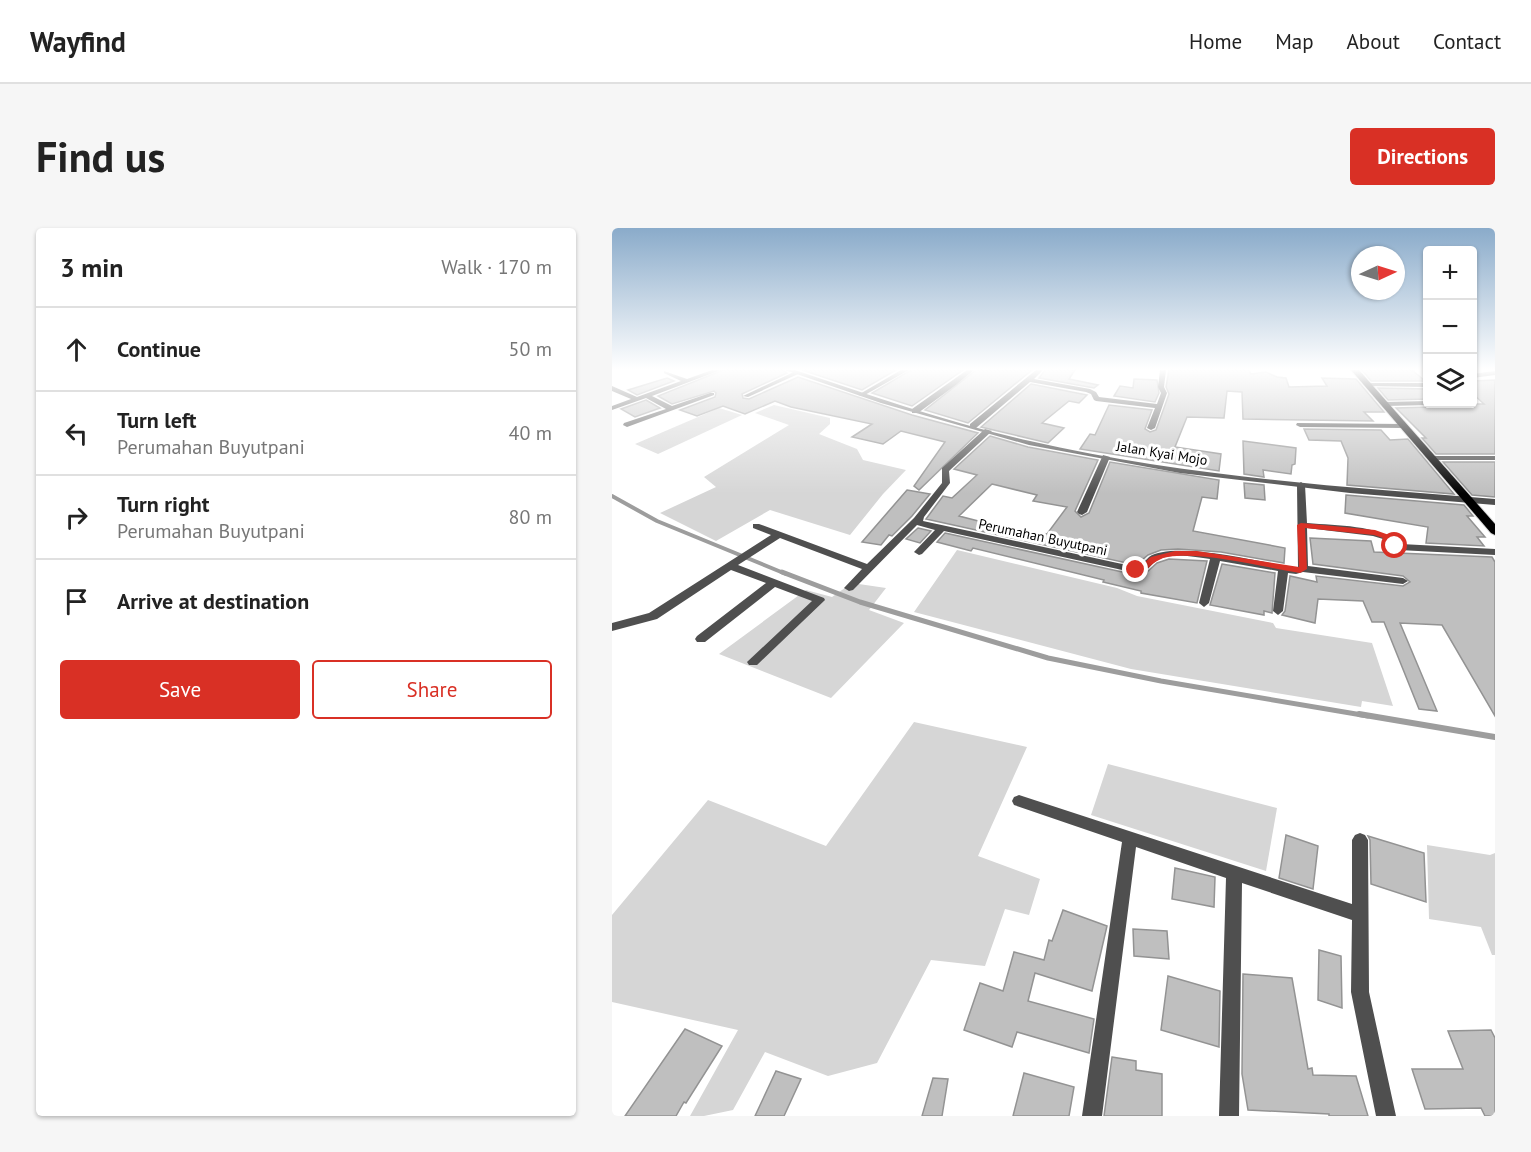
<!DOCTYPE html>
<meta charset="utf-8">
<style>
body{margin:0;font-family:"PT Sans",sans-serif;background:#f6f6f6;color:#222}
.controls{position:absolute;right:18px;top:18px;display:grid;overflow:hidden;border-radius:6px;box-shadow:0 2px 4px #0004}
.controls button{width:54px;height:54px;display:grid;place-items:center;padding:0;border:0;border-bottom:2px solid #e0e0e0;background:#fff;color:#222;font:30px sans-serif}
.compass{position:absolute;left:739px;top:18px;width:54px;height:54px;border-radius:50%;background:#fff;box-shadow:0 2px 4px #0004;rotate:86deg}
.stop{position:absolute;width:18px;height:18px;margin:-14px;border:4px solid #d93025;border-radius:50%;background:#fff}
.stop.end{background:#d93025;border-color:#fff;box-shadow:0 2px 6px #0008}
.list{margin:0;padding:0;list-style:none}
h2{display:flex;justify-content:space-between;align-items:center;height:78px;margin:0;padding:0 24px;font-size:26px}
h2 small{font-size:20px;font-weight:400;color:#767676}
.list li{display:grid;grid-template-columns:39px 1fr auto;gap:18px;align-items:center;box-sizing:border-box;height:84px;padding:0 24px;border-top:2px solid #e0e0e0}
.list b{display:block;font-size:22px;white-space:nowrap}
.list p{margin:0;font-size:20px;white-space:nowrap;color:#767676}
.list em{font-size:20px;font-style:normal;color:#767676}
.actions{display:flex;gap:12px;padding:18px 24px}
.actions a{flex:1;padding:14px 0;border:2px solid #d93025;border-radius:6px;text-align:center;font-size:21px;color:#d93025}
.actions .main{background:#d93025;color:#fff}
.icon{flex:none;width:33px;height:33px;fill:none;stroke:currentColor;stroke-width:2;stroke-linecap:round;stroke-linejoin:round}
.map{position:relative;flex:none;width:883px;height:888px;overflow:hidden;border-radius:6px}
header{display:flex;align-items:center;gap:36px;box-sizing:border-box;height:84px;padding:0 30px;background:#fff;border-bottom:2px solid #e0e0e0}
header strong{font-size:28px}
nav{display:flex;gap:33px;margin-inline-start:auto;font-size:21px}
.intro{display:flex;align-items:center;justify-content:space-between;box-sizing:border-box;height:144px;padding:0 36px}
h1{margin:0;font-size:42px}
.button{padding:15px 27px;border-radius:6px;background:#d93025;color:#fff;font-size:21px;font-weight:700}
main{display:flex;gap:36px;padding:0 36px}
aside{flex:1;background:#fff;border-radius:6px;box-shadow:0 2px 4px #0004}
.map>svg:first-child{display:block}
.green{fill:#d6d6d6}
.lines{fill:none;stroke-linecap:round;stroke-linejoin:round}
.stream-far2{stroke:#9d9d9d;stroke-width:4}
.stream-far1{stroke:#9d9d9d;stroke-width:5}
.stream{stroke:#9d9d9d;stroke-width:6}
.building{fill:#bfbfbf;stroke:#939393;stroke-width:1.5;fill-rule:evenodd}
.primary-casing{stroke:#dbdbdb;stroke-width:2}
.minor{fill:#4f4f4f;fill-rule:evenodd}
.tertiary{fill:#4f4f4f;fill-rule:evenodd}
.primary{fill:#000;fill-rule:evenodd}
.route{fill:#d93025}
.labels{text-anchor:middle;stroke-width:6;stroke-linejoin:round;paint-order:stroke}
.far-street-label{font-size:14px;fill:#000;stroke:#fff}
</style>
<header>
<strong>Wayfind</strong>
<nav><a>Home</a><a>Map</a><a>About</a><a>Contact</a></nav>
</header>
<div class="intro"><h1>Find us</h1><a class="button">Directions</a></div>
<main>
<aside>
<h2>3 min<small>Walk · 170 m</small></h2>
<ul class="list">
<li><svg class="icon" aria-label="ahead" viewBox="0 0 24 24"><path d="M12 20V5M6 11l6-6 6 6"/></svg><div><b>Continue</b></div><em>50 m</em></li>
<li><svg class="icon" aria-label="left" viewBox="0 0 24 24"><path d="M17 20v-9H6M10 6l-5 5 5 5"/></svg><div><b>Turn left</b><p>Perumahan Buyutpani</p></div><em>40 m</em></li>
<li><svg class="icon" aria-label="right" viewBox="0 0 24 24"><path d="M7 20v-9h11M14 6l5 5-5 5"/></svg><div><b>Turn right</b><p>Perumahan Buyutpani</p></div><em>80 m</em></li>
<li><svg class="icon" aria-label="arrive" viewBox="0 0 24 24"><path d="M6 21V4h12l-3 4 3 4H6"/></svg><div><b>Arrive at destination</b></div></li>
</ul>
<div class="actions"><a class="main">Save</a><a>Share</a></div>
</aside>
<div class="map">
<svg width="883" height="888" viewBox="0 0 883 888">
<rect width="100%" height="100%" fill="#fff"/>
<g class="green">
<polygon points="162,177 218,190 218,196 207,206 245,221 251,232 294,242 271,266 238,307 158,282 104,313 48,285 104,259 92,249 177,197 143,185"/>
<polygon points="107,180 130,187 46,226 23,216"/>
<polygon points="345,322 505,360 525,368 661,395 664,400 760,415 781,478 750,473 749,479 519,441 302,384"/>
<polygon points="240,355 274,360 257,382 292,395 219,470 107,426 194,362 220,369"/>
<polygon points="302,494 415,519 366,628 428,651 417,687 393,681 373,738 319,732 265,835 216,848 153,824 121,882 92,888 78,888 126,802 0,774 0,687 96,572 214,618"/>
<polygon points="496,536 665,580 654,643 479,587"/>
<polygon points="815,617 878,627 883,625 883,727 880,727 869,699 817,691"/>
</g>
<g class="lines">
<polyline class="stream-far2" points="0,268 45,293 174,346"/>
<polyline class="stream-far1" points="170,344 248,374 436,430 549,453 756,488"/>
<polyline class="stream" points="747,486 883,509"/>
</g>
<g class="building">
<polygon points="111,142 171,142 175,145 130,166 131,170 137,171 186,149 300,187 366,205 307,262 302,258 333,214 289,203 271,216 240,209 260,196 179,179 163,173 133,186 111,178 85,188 68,182 103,169 104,165 102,163 60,176 46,168"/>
<polygon points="190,142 284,142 250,162"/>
<polygon points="299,142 351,142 300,178 260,165"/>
<polygon points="364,142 420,142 356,195 313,182"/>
<polygon points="433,142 463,142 457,151 486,157 482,160 427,150"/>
<polygon points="557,142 637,142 639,146 654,144 665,149 674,150 677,159 715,158 710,150 744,151 772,184 752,184 761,193 631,191 630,164 615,163 612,190 575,189 563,219 609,226 607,243 468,221 478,206 483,207 497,177 540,182 533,201 538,204 544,202 557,166 554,159"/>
<polygon points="750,142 800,142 813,153 759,153"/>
<polygon points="55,150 62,153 25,167 16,162"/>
<polygon points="522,151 545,152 547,165 543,174 502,168 508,158 521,160"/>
<polygon points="883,152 883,226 824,226 810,210 814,210 784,180 819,179 821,176 872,176 861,166 861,153"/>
<polygon points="419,156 475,167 467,175 457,173 430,195 452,200 436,215 369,199"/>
<polygon points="766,160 816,161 816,171 776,172"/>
<polygon points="34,172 48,180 23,189 9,181"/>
<polygon points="692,201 769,202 778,212 796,211 842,266 735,257 736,230 729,213 697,212"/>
<path d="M378 208 416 219 486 232 463 283 469 289 477 285 498 234 607 252 605 271 590 269 581 303 673 320 672 335 609 324 566 321 549 322 536 327 524 337 314 291 331 268 340 270 365 247 342 241ZM380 256 425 267 421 273 455 279 435 306 378 296 347 288Z"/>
<polygon points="631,213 684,220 683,236 680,237 679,246 651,242 652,249 632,246"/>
<polygon points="831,234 883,234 883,269 860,267"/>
<polygon points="632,255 652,257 653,272 633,270"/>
<polygon points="295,262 318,266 300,288 280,308 277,307 269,317 250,314"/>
<polygon points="734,267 852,277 861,288 855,288 873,309 865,309 872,318 814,315 816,299 733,285"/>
<polygon points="306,300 319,303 308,315 294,311"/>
<polygon points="333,305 524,347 534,345 545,335 557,331 595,333 585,375 529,365 529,363 491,354 492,352 361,320 359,323 325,314"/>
<polygon points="698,310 759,313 762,324 880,329 883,334 883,488 830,397 788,395 825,483 807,481 772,394 760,394 751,373 706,371 703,395 670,387 673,383 678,348 705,354 704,348 791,358 798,354 791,348 701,336"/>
<polygon points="610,336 663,345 660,385 652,383 652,387 598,377"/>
<polygon points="674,607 706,618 701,661 667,650"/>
<polygon points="756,608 812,625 814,674 759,656 758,612"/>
<polygon points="563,640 603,649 602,679 560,671"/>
<polygon points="451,682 495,698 480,763 423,745 416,773 482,791 477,825 405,804 400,819 352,802 368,755 391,763 402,724 432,732 437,712 440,713"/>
<polygon points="521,701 555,703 557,731 522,728"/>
<polygon points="707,722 729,728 730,780 706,772"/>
<polygon points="631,746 680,750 696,841 700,840 701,847 744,848 756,888 717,888 717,886 636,882 630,846"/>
<polygon points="556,748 608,763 607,819 549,802"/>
<polygon points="73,801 110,818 74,875 72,874 64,888 13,888"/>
<polygon points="879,802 883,810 883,888 873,888 869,880 813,881 800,841 851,841 836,803"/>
<polygon points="500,829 524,833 524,842 550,846 550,888 492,888"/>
<polygon points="164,843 189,851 172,888 143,888"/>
<polygon points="412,845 462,859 457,888 401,888"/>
<polygon points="321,850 336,851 330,888 310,888"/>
</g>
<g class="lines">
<g class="primary-casing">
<polygon id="primary" points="739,142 747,142 883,296 883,307 879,305"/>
</g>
<g class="minor">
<polygon points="100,142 109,142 40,168 60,178 98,165 102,165 102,167 15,199 11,197 12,195 54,181 34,170 0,182 0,178 19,171 0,163 0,158 25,169 69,153 52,145 52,143 75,151"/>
<polygon points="289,142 297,142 251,168 246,167"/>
<polygon points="355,142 362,142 344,157 306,185 300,185 300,181"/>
<polygon points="424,142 431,142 422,151 478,161 484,164 487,169 545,176 549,165 546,159 548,142 554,142 552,159 555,165 543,200 539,202 535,200 543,180 484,173 482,172 479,166 474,164 418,154 364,200 358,200 358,196"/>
<polygon points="184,143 186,144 186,146 136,169 131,168"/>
<polygon points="883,143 883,147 860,150 860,146"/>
<polygon points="756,155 816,155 816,159 754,158 753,157"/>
<polygon points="816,173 816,176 819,177 773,178 769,176 773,174"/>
<polygon points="685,195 792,196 796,198 792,200 688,199 684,197"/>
<path d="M373 201 380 203 337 243 338 255 312 289 311 293 524 339H527C530 336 534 332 537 329 562 312 653 335 684 340L686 339 685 257 689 254 693 257 695 295C727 298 763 296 789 316L883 321V327L787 322 771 311 761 308 695 300 696 338 791 350 796 353 791 356 691 344 684 346 676 345 671 383 666 387 661 383 666 343 608 333 597 375 592 379 587 375 598 331C583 329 558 324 544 333 536 339 535 345 524 345L332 303 310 326 307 327 302 324 323 302 305 297 241 362 237 363 232 360 250 341 168 310 126 337 212 370 213 372 145 437H137L135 434 200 373 163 359 93 414H85L83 411 85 408 154 355 119 342 45 391 0 403V395L37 385 159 307 141 300V296H147L255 336 302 290 330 255V240Z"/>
<polygon points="491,227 498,229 475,284 470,287 467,286 465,284"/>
<polygon points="817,228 883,228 883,232 820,232 816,230"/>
<polygon points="407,567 740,676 740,612 743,607 748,605 753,607 756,612 757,764 784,888 764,888 739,764 740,692 630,655 627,888 607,888 614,650 524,619 490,888 470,888 510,614 402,577 400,573 402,569"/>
</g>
<path class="tertiary" d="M173 142H183C260 168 338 195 418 213 570 248 728 259 883 271V277L738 265 568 245 417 217 269 175Z"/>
<use href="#primary" class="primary"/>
</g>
<linearGradient id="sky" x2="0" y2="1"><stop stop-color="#8aabca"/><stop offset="0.53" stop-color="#fff"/><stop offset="1" stop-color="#fff" stop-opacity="0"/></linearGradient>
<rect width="883" height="266" fill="url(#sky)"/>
<path class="route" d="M689 295 763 302 777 307 786 318 780 319 771 310 762 307 693 300 695 341 688 345C651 339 601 326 565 328 559 328 552 329 547 332 537 336 532 350 520 342L527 339 539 329 563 323H585L687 339 685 297Z"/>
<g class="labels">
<g class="far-street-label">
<text transform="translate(550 225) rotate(9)" y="5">Jalan Kyai Mojo</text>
<text transform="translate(431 309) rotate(12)" y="5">Perumahan Buyutpani</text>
</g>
</g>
</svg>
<div class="controls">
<button>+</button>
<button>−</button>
<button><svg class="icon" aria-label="layers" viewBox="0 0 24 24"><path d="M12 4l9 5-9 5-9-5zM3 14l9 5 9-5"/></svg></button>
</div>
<svg class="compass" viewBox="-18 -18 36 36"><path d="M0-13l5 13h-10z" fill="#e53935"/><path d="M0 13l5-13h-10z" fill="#767676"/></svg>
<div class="stop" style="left:783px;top:318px"></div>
<div class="stop end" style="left:524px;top:342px"></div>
</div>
</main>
